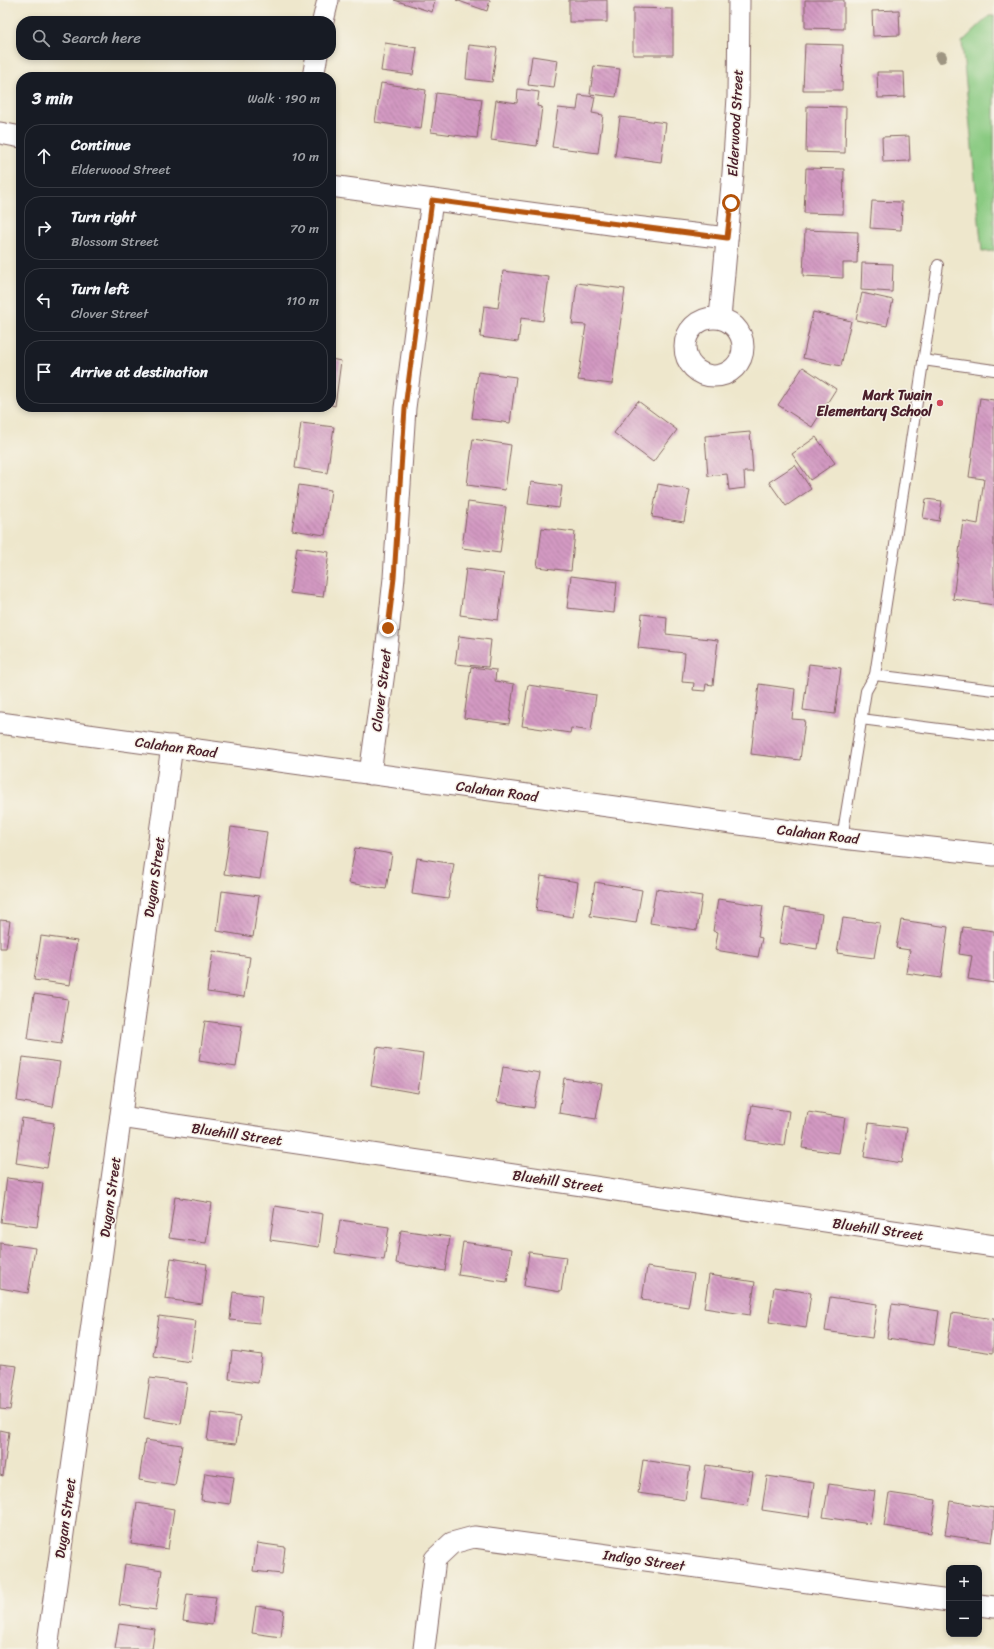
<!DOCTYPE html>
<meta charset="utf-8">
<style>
body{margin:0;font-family:Sriracha,sans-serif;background:#20242c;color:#f1f3f6}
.controls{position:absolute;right:12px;bottom:12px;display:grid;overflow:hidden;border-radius:8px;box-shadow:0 2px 6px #0003}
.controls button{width:36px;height:36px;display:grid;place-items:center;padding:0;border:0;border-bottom:1px solid #363941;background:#171b24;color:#f1f3f6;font:20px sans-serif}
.stop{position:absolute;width:12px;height:12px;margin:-9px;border:3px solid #b45309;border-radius:50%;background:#fff}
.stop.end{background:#b45309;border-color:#fff;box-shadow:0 1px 4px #0008}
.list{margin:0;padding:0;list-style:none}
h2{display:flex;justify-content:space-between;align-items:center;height:52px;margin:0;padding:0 16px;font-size:17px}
h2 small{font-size:13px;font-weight:400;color:#9ea1a6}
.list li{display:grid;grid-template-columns:26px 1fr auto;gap:12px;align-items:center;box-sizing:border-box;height:64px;margin:0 8px 8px;padding:0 8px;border:1px solid #363941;border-radius:16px}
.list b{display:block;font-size:15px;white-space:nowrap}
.list p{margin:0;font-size:13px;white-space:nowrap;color:#9ea1a6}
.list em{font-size:13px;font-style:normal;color:#9ea1a6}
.icon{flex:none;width:22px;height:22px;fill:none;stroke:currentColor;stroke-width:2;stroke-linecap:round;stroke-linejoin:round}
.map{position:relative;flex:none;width:994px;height:1649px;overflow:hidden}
.search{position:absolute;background:#171b24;box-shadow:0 2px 6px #0003;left:16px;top:16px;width:320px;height:44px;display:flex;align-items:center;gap:10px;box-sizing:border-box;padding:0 14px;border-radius:16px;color:#9ea1a6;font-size:15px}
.panel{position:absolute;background:#171b24;box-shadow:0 2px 6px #0003;left:16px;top:72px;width:320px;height:340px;border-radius:16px}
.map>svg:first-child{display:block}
.pitch{fill:#8aca82;stroke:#6a7456}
.building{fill:url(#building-back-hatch)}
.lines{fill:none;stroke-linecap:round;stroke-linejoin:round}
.lane-casing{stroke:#836563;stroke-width:12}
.street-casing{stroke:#836563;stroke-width:23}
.lane{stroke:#fff;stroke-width:10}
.street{stroke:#fff;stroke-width:21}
.tree{fill:#9e9582}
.route{stroke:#b45309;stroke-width:5}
.poi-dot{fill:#d1495b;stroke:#f7f3e8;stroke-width:1.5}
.labels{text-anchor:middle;stroke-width:3;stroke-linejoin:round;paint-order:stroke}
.street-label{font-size:14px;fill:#4a1f2b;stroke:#f7f3e8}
.poi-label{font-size:14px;font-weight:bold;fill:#4a1f2b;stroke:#f7f3e8;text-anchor:end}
</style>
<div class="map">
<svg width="994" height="1649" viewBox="0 0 994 1649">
<defs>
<pattern id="building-back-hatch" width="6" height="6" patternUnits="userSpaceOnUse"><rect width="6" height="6" fill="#d39ac2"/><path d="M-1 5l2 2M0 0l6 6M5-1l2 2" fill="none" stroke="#ad7d9e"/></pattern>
</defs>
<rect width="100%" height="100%" fill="#f7f3e8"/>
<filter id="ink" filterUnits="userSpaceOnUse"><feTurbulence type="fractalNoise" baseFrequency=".025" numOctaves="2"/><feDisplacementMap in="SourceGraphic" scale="8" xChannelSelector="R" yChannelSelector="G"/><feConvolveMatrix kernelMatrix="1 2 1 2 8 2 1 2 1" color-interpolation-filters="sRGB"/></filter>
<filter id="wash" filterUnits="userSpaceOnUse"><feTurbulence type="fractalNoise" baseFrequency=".012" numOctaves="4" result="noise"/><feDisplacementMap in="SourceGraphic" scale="16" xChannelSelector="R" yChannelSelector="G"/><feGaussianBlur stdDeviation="0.9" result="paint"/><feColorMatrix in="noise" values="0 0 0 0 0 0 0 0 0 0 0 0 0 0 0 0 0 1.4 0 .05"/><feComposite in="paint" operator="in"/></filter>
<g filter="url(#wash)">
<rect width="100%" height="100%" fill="#eee7cc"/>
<polygon class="pitch" points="989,16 994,16 994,251 982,252 962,42"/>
<g id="blocks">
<g class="building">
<polygon points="394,0 435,0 432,12"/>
<polygon points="456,0 490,0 487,11"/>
<rect x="569" y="0" width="38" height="22"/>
<polygon points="805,0 844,0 844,29 805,28"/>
<polygon points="633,8 673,9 673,55 633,55"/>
<polygon points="899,10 900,35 873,36 872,11"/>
<polygon points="385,43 417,48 413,75 381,71"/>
<polygon points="805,44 843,45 842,90 803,90"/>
<polygon points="469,45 497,48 492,82 466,79"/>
<polygon points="532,56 558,60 554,88 528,85"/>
<polygon points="594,66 620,69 616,97 590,94"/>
<polygon points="877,72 904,72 905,97 878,98"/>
<polygon points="381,83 426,90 421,129 375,122"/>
<polygon points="518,89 539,92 537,106 542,107 537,146 491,140 496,100 517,103"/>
<polygon points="436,93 482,99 477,138 431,132"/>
<polygon points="579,95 595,97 592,113 603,115 598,153 552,147 558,108 577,110"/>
<polygon points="807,106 846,107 845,153 806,152"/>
<polygon points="620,117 666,123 661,162 615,156"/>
<polygon points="909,136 910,161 883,162 882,137"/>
<polygon points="806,168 844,169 843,214 804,213"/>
<polygon points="872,201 902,202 901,230 870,228"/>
<polygon points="805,230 858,232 857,263 843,263 843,278 803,276"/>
<polygon points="862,263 893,264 892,292 861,290"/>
<polygon points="503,271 549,277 543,321 521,318 518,342 480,337 484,306 498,308"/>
<polygon points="577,283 625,289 612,384 578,380 586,325 572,324"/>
<polygon points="862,293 893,300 887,326 856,320"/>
<polygon points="813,312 851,321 841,366 803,358"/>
<polygon points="331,359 341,361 335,406 331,405"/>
<polygon points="803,367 836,389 812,427 778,405"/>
<polygon points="478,372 516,377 510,423 472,418"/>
<polygon points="980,398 994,400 994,605 953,599 963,521 978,524 984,479 969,477"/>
<polygon points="638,401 677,430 653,462 614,433"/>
<polygon points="301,423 334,427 327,473 295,468"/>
<polygon points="750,432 753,472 744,472 745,488 729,490 727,474 708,476 705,436"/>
<polygon points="816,437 835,463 810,480 792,454"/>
<polygon points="473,439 511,445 505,490 467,485"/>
<polygon points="795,465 811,489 786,506 769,482"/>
<polygon points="531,482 562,486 559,508 528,504"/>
<polygon points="658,484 690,490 684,522 652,517"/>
<polygon points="299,485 331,490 325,535 292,530"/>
<polygon points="926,499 942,501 939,521 923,518"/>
<polygon points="468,502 506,507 500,553 462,548"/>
<polygon points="542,528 575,532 571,571 537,567"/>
<polygon points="297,547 329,552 323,597 290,593"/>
<polygon points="466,569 504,574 498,620 460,615"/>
<polygon points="571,576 617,582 614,613 567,608"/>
<polygon points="642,614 667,617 666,634 718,640 713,685 706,684 705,691 693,690 694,683 682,682 685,653 638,648"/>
<polygon points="459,636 491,640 488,667 455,664"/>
<polygon points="809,664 841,668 835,714 803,710"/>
<polygon points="471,667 496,670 495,681 514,684 509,724 464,718"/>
<polygon points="759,684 795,689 792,719 805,720 800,760 751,754"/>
<polygon points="528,685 596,695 591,731 571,728 570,733 522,726"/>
<polygon points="231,827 267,832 260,879 224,874"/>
<polygon points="355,848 392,854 386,889 349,883"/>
<polygon points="417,858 454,864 448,899 412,894"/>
<polygon points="541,876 578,882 573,917 536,911"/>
<polygon points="595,882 642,890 636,923 590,916"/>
<polygon points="656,889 702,896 697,930 650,923"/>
<polygon points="222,891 259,896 253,937 217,931"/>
<polygon points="718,899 763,906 758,937 762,938 758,957 715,950 718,932 713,931"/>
<polygon points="785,908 822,914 817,949 779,943"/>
<polygon points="843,918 880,923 874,958 837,953"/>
<polygon points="0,920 10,921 6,948 0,948"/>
<polygon points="901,920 948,927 941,978 906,973 910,950 896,948"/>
<polygon points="963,927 994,931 994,983 968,979 972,956 959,954"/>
<polygon points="41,936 77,941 70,985 34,980"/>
<polygon points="213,951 250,957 244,997 207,992"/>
<polygon points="34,994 68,999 61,1044 28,1039"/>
<polygon points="205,1021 242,1026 236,1067 199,1061"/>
<polygon points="377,1047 423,1054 418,1093 371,1085"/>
<polygon points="23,1057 60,1062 53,1107 17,1101"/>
<polygon points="503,1067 540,1073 534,1108 497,1102"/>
<polygon points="564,1078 602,1084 596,1119 559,1113"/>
<polygon points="752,1105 789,1111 784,1146 746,1140"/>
<polygon points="808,1112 845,1118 839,1153 802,1148"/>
<polygon points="22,1118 54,1123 47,1168 16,1163"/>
<polygon points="869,1123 907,1128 902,1163 864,1157"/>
<polygon points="7,1178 43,1183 37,1227 1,1222"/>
<polygon points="175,1197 212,1203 206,1243 169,1238"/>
<polygon points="275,1206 323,1214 319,1247 270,1240"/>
<polygon points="340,1220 389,1227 384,1260 335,1253"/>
<polygon points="401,1230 450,1237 445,1271 396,1263"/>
<polygon points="463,1242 512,1249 507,1282 458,1275"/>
<polygon points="0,1243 35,1248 28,1293 0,1288"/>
<polygon points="529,1252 566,1257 561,1292 524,1286"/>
<polygon points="171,1258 207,1264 202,1304 165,1299"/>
<polygon points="647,1267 694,1274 688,1307 642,1300"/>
<polygon points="709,1275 755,1282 750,1315 704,1308"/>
<polygon points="774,1287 811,1293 806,1328 769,1322"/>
<polygon points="233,1292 262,1296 259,1323 230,1320"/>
<polygon points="830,1297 877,1304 872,1338 825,1331"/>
<polygon points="892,1304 939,1311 934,1345 887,1338"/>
<polygon points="952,1313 994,1319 993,1353 947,1346"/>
<polygon points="159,1316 196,1321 190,1362 153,1356"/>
<polygon points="232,1351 262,1355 258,1383 229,1379"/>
<polygon points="0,1364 17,1366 10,1410 0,1409"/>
<polygon points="150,1378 187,1383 181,1424 144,1418"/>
<polygon points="211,1413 240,1417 236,1444 207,1441"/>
<polygon points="0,1430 9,1432 3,1476 0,1475"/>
<polygon points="145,1440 182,1445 175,1486 139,1480"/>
<polygon points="643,1460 690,1467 685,1500 638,1493"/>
<polygon points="706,1465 753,1472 748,1506 701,1499"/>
<polygon points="205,1473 234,1477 230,1504 201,1500"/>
<polygon points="767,1476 814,1483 809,1517 762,1510"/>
<polygon points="829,1484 875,1491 870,1524 823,1517"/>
<polygon points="889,1493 936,1500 931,1533 884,1526"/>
<polygon points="950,1501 994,1508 994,1529 992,1542 945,1535"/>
<polygon points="137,1503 174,1509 168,1549 131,1544"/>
<polygon points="257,1543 285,1547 282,1574 253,1571"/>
<polygon points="125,1564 162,1570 156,1610 119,1605"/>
<polygon points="187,1594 216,1597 212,1625 183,1621"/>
<polygon points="256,1606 284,1610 281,1637 252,1633"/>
<polygon points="119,1624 155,1629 152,1649 115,1649"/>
</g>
</g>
</g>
<g filter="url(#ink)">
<use href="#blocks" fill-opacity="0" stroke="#836563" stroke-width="1"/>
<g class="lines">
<g class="lane-casing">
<g id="lane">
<polyline points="923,360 994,370"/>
<polyline points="875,675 938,265"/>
<polyline points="861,719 994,736"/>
<polyline points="842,838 866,691 875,675 994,690"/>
</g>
</g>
<g class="street-casing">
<g id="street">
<polyline points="323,21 328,0"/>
<polyline points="313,77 317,55"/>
<polyline points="0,133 21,137"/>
<polyline points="331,186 618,225 727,238"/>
<polyline points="720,318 733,173 738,97 739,0"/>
<circle cx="714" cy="347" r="29"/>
<polyline points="0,723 842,838 994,855"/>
<polyline points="370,774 384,672 394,578 405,408 432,200"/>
<polyline points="121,1117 994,1246"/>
<polyline points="979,1605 994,1607"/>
<polyline points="47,1649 172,746"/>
<polyline points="424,1649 435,1559 452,1543 474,1537 949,1601"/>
</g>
</g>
<use href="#lane" class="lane"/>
<use href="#street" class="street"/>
</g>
<circle class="tree" cx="941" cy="57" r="6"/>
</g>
<g class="lines" filter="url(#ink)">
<polyline class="route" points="388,628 394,578 405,408 432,200 727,238 731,203"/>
</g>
<circle class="poi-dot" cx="940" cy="403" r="4"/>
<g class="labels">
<g class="street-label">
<text transform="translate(735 123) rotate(-87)" y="5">Elderwood Street</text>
<text transform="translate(381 690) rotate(-83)" y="5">Clover Street</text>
<text transform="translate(176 747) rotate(8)" y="5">Calahan Road</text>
<text transform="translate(497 791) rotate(8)" y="5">Calahan Road</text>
<text transform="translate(818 834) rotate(7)" y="5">Calahan Road</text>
<text transform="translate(154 877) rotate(-82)" y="5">Dugan Street</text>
<text transform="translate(237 1134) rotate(8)" y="5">Bluehill Street</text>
<text transform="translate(558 1181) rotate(8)" y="5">Bluehill Street</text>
<text transform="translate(110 1197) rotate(-82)" y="5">Dugan Street</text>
<text transform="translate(878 1229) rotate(8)" y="5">Bluehill Street</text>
<text transform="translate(65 1518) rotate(-82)" y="5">Dugan Street</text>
<text transform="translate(644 1560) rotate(8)" y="5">Indigo Street</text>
</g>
<g class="poi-label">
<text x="932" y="400">Mark Twain<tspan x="932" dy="16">Elementary School</tspan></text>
</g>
</g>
</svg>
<div class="controls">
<button>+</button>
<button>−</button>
</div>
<div class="stop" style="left:731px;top:203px"></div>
<div class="stop end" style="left:388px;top:628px"></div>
<div class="search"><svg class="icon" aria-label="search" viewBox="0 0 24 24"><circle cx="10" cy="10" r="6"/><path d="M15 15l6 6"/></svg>Search here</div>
<section class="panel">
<h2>3 min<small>Walk · 190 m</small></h2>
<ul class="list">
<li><svg class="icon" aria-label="ahead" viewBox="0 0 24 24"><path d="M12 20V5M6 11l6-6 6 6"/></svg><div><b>Continue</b><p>Elderwood Street</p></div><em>10 m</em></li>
<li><svg class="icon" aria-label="right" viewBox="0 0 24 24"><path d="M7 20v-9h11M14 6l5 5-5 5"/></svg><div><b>Turn right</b><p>Blossom Street</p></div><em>70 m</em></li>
<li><svg class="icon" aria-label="left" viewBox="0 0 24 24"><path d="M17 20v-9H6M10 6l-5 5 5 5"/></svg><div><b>Turn left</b><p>Clover Street</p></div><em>110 m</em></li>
<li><svg class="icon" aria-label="arrive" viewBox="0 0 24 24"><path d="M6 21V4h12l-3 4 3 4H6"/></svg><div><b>Arrive at destination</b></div></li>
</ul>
</section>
</div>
